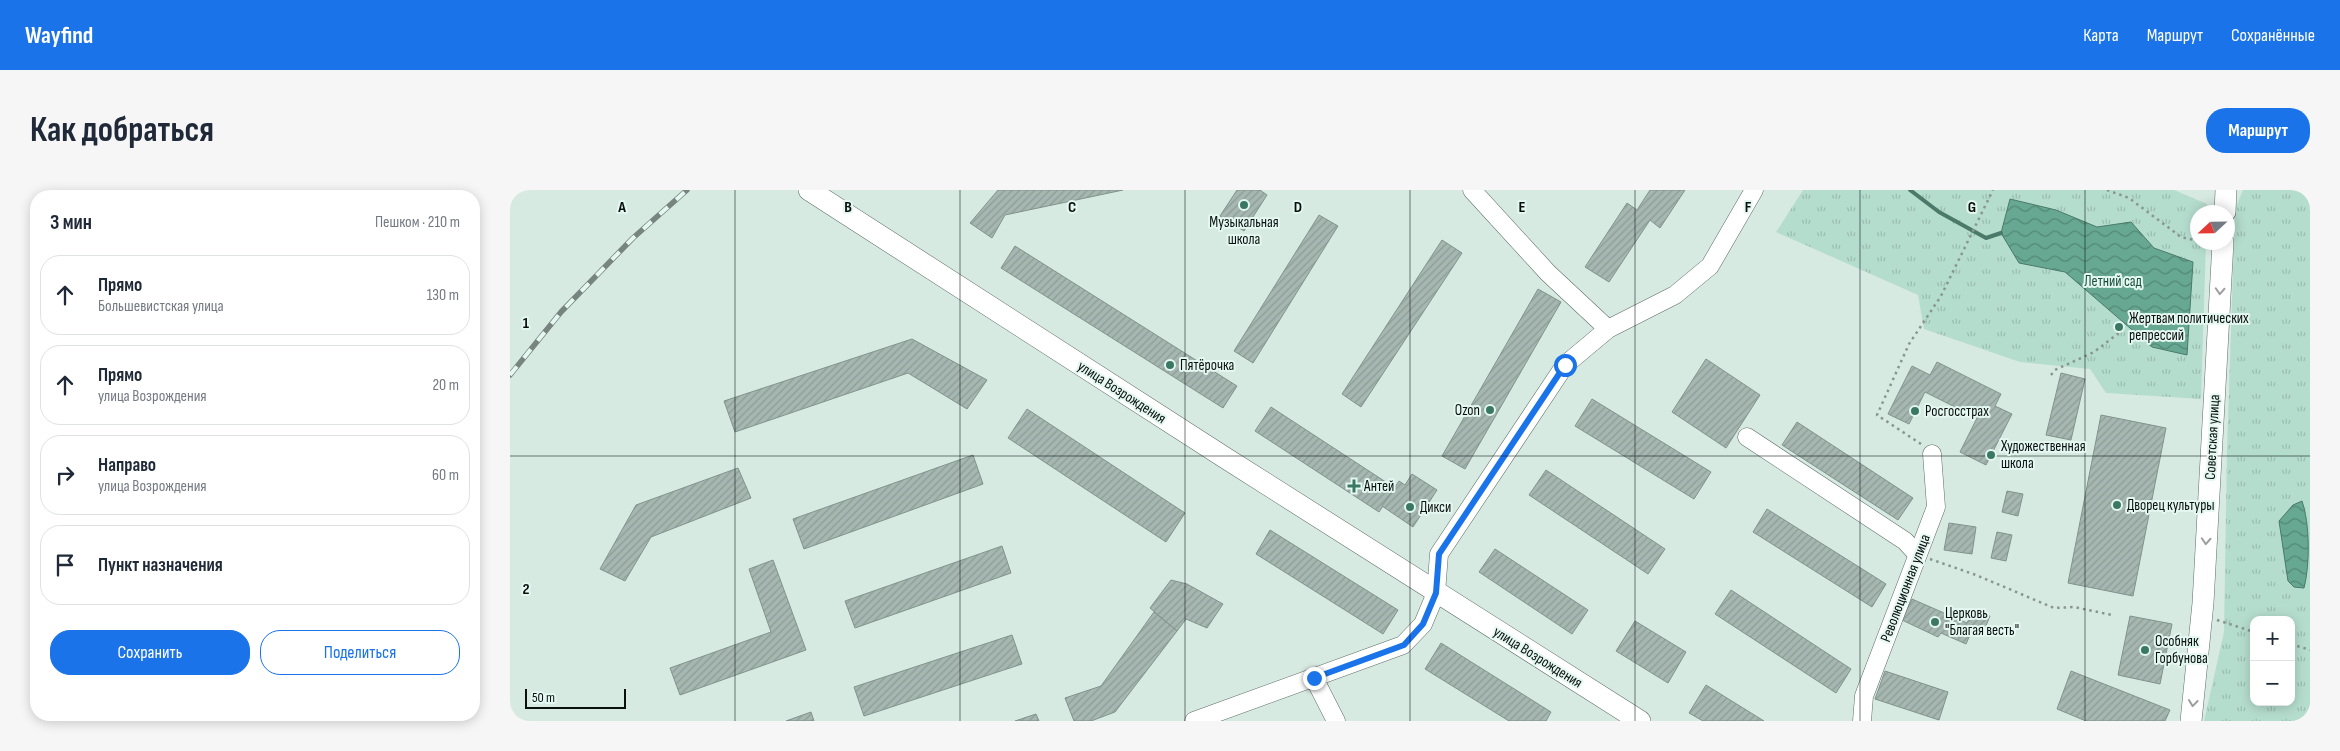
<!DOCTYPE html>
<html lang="ru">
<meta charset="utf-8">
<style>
body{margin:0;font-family:"Sofia Sans Condensed",sans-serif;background:#f6f6f7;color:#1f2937}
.controls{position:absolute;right:15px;bottom:15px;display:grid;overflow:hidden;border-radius:10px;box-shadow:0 2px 12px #0003}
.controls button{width:45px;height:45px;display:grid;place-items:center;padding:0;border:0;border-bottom:1px solid #e0e1e3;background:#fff;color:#1f2937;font:25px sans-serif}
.compass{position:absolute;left:1680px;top:15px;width:45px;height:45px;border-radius:50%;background:#fff;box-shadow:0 2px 12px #0003;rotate:248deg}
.scale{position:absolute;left:15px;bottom:12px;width:101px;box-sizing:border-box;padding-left:5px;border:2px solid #0a100e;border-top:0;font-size:14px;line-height:18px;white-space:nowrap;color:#0a100e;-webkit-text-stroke:4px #e4f7f0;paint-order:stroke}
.stop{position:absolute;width:15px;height:15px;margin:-11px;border:4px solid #1a73e8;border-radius:50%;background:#fff}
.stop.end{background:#1a73e8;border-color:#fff;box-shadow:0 1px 5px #0008}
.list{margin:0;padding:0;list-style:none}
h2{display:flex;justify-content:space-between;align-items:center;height:65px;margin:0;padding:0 20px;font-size:21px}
h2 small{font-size:16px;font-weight:400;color:#747a83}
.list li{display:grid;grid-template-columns:32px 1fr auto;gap:15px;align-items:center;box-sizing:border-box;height:80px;margin:0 10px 10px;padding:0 10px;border:1px solid #e0e1e3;border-radius:20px}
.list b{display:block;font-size:19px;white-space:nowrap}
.list p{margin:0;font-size:16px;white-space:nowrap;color:#747a83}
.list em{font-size:16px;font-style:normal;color:#747a83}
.actions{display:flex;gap:10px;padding:15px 20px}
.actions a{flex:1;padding:11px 0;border:1px solid #1a73e8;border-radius:20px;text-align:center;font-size:18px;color:#1a73e8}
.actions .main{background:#1a73e8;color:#fff}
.icon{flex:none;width:28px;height:28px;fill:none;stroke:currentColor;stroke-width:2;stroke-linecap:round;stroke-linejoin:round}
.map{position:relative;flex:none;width:1800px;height:531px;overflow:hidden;border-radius:20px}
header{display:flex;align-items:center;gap:30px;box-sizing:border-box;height:70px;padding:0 25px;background:#1a73e8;color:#fff}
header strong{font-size:24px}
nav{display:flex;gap:28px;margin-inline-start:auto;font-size:18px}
.intro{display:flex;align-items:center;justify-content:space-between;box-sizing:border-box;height:120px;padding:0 30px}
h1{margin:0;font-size:35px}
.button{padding:12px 22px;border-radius:20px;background:#1a73e8;color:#fff;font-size:18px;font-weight:700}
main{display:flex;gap:30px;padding:0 30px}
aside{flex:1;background:#fff;border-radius:20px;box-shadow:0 2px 12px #0003}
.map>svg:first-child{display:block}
.park{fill:url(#park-tufts);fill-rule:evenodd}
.water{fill:url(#water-waves);stroke:#4b7a6a}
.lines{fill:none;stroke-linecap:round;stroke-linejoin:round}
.stream{stroke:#4b7a6a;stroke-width:4}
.building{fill:url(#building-hatch);stroke:#81938c}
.minor-casing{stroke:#5b6d66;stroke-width:19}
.major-casing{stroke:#5b6d66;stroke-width:22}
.path{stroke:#889690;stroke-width:2.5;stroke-dasharray:2.5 4;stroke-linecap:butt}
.minor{stroke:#fff;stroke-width:18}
.major{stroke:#fff;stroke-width:21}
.rail-casing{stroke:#77847f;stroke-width:5.5}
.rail{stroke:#e4f7f0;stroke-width:4;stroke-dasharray:11;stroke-linecap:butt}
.oneway{stroke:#9d9f9f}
.route{stroke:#1a73e8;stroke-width:6}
.grid{fill:none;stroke:#0a100e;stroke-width:1;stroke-opacity:0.55}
.poi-dot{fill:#3a7864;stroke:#e4f7f0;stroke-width:2}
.labels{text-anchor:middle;stroke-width:4;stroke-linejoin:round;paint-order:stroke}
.poi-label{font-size:15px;fill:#0a100e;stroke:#e4f7f0;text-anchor:start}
.park-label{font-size:15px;fill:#184f3f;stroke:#e4f7f0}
.street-label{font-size:15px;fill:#0a100e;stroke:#e4f7f0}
.grid-label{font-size:16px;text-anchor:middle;font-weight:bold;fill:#0a100e;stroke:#e4f7f0;stroke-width:4;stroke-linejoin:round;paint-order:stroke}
</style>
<header>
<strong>Wayfind</strong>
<nav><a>Карта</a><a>Маршрут</a><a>Сохранённые</a></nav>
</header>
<div class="intro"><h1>Как добраться</h1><a class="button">Маршрут</a></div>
<main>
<aside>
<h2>3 мин<small>Пешком · 210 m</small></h2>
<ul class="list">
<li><svg class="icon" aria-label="ahead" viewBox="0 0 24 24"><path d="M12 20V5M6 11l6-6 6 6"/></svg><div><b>Прямо</b><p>Большевистская улица</p></div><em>130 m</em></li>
<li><svg class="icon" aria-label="ahead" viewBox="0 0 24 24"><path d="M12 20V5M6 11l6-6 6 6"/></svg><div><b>Прямо</b><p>улица Возрождения</p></div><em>20 m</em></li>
<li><svg class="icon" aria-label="right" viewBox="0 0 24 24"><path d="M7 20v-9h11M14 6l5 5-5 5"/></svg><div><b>Направо</b><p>улица Возрождения</p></div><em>60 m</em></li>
<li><svg class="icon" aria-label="arrive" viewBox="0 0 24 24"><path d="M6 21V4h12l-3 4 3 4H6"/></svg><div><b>Пункт назначения</b></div></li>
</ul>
<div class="actions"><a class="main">Сохранить</a><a>Поделиться</a></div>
</aside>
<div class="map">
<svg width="1800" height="531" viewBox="0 0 1800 531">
<defs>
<pattern id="park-tufts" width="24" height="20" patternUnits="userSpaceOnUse" patternTransform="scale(1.25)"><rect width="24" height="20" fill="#b5ddce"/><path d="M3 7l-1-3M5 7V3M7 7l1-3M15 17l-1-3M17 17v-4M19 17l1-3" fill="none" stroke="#9abdb0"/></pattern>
<pattern id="water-waves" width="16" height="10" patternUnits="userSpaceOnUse" patternTransform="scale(1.25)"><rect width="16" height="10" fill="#67a892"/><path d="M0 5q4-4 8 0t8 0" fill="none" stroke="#538776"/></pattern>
<pattern id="building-hatch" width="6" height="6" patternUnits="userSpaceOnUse" patternTransform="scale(1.25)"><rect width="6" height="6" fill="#a5b7b0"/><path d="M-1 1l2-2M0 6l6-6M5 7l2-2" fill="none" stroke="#8d9c96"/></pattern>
</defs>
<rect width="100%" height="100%" fill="#d7eae2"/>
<g class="park">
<polygon points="1293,0 1664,0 1697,14 1697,22 1688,22 1688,52 1696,53 1691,209 1596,203 1580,179 1510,172 1414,139 1408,105 1266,42"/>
<path d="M1733 0H1800V531H1694L1714 442 1717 259 1725 19ZM1744 430H1781V512H1744Z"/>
</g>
<g class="water">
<polygon points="1500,9 1546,20 1587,37 1621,32 1644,58 1683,72 1677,165 1642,157 1555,82 1509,73 1491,43"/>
<path d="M1792 311C1800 333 1800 375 1794 398L1784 397 1778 391 1769 331 1783 315Z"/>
</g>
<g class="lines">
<polyline class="stream" points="1400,0 1429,22 1476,48 1491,43"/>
</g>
<g class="building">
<polygon points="613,0 495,25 482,48 460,33 488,0"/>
<polygon points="727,0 750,0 757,5 734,41 710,26"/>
<polygon points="1140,0 1175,0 1150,38 1140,30 1099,92 1075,77 1117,13 1127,20"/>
<polygon points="809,25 828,36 743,173 724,161"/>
<polygon points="932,50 952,63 851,217 832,204"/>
<polygon points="505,56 727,196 713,218 491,78"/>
<polygon points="1028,99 1051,112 955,279 932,266"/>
<polygon points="402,149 477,190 457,219 398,183 225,242 214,211"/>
<polygon points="1196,169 1250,205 1216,258 1162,222"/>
<polygon points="1427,172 1491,204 1485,216 1502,224 1476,275 1450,262 1467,228 1415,202 1399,234 1378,224 1402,176 1420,185"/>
<polygon points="1551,183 1575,189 1561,250 1536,245"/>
<polygon points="1082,209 1201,282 1184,309 1065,236"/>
<polygon points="761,217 885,298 869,322 745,241"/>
<polygon points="517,219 675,323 656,352 498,248"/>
<polygon points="1591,225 1656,238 1623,406 1558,393"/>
<polygon points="1287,232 1403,308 1388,330 1272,255"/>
<polygon points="463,265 473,294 294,359 283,329"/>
<polygon points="228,278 241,308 141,347 115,391 90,379 126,315"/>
<polygon points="1036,280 1155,359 1138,384 1019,305"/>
<polygon points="902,284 927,300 903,337 872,316 889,291 895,295"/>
<polygon points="1497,301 1513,304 1508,326 1492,322"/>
<polygon points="1257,319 1376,394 1362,417 1243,342"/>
<polygon points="1439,333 1466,337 1462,364 1434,360"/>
<polygon points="760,340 888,420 873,444 746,364"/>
<polygon points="1487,342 1502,345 1496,371 1481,368"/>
<polygon points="492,356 501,383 345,438 335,411"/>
<polygon points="985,359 1078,420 1062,444 969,382"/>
<polygon points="263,370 296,460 170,505 160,478 261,442 239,379"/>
<polygon points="661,390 677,394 713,414 697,438 676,429 667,441 640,418"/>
<polygon points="1221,400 1341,479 1326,503 1205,424"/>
<polygon points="1402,409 1457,433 1464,419 1480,426 1473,443 1463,438 1456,454 1431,443 1428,447 1392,430"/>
<polygon points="644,422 667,441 605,522 581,531 564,531 555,508 591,496"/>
<polygon points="1620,426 1662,434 1650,494 1608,485"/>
<polygon points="1125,431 1176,462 1158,493 1106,461"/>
<polygon points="502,445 512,474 354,526 344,497"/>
<polygon points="931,453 1041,522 1036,531 999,531 915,479"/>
<polygon points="1375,481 1438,502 1429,530 1365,509"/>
<polygon points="1561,481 1660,520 1655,531 1576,531 1547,519"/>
<polygon points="1196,495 1254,531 1193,531 1179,523"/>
<polygon points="301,522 304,531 276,531"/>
<polygon points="526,524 529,531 505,531"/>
</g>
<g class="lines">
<g class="minor-casing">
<g id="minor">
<polyline points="962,0 1038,83 1098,139"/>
<polyline points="1237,247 1395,351 1407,364"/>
<polyline points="804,488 826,531"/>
<polyline points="684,531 893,455 913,434 926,403 929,364 1055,175 1098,139 1165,105 1200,76 1244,0"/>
<polyline points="1352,531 1354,506 1426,317 1422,264"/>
</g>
</g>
<g class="major-casing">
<g id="major">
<polyline points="299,0 717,269 1130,531"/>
<polyline points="1715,22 1716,0"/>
<polyline points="1681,531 1693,413 1713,52"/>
</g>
</g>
<g class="path">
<polyline points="1597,0 1619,8 1671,47 1688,51"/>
<polyline points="1541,185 1545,180 1584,162 1610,142"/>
<polyline points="1411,254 1367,225 1399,154 1431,106 1483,0"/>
<polyline points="1420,369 1466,385 1544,418 1564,417 1602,425"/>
<polyline points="1707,430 1744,442"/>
<polyline points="1781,454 1800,460"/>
</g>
<use href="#minor" class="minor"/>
<use href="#major" class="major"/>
<g class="rail-casing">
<polyline id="rail" points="0,185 51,122 123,48 177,0"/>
</g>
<use href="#rail" class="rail"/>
</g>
<defs><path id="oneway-chevron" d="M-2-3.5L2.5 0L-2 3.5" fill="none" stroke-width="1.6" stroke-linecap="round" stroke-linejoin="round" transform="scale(1.25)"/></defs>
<g class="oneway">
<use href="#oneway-chevron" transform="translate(1710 101) rotate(93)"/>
<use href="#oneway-chevron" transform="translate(1696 351) rotate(93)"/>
<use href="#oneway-chevron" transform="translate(1683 513) rotate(96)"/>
</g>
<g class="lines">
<polyline class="route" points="804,488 894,455 913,434 926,403 929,364 1055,175"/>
</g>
<path class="grid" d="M225 0V531M450 0V531M675 0V531M900 0V531M1125 0V531M1350 0V531M1575 0V531M0 266H1800"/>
<g class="poi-dot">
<circle cx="734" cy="15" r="5"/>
<circle cx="1609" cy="137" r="5"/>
<circle cx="660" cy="175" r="5"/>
<circle cx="980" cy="220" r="5"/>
<circle cx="1405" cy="221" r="5"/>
<circle cx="1481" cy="265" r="5"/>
<path d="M841.5 288.5h5v5h5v5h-5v5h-5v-5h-5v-5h5z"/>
<circle cx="1607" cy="315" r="5"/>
<circle cx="900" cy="317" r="5"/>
<circle cx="1425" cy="432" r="5"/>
<circle cx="1635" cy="460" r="5"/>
</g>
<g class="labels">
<g class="poi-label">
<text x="734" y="37" text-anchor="middle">Музыкальная<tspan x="734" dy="17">школа</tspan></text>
<text x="1619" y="133">Жертвам политических<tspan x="1619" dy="17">репрессий</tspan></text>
<text x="670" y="180">Пятёрочка</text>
<text x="970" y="225" text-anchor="end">Ozon</text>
<text x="1415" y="226">Росгосстрах</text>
<text x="1491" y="261">Художественная<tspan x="1491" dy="17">школа</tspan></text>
<text x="854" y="301">Антей</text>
<text x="1617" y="320">Дворец культуры</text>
<text x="910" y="322">Дикси</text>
<text x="1435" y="428">Церковь<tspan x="1435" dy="17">"Благая весть"</tspan></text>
<text x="1645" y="456">Особняк<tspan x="1645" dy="17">Горбунова</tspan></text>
</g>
<g class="park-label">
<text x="1603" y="96">Летний сад</text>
</g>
<g class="street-label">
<text transform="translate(612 202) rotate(33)" y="5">улица Возрождения</text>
<text transform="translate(1702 247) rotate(-87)" y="5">Советская улица</text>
<text transform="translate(1395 398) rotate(-69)" y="5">Революционная улица</text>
<text transform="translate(1028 467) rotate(32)" y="5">улица Возрождения</text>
</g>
</g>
<g class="grid-label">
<text x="112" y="22">A</text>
<text x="338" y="22">B</text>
<text x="562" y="22">C</text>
<text x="788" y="22">D</text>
<text x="1012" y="22">E</text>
<text x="1238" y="22">F</text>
<text x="1462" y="22">G</text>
<text x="16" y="138">1</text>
<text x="16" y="404">2</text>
</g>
</svg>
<div class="controls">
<button>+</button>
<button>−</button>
</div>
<svg class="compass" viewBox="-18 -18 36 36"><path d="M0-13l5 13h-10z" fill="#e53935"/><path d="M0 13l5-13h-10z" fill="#747a83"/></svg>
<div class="scale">50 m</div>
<div class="stop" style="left:1055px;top:175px"></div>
<div class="stop end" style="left:804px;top:488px"></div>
</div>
</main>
